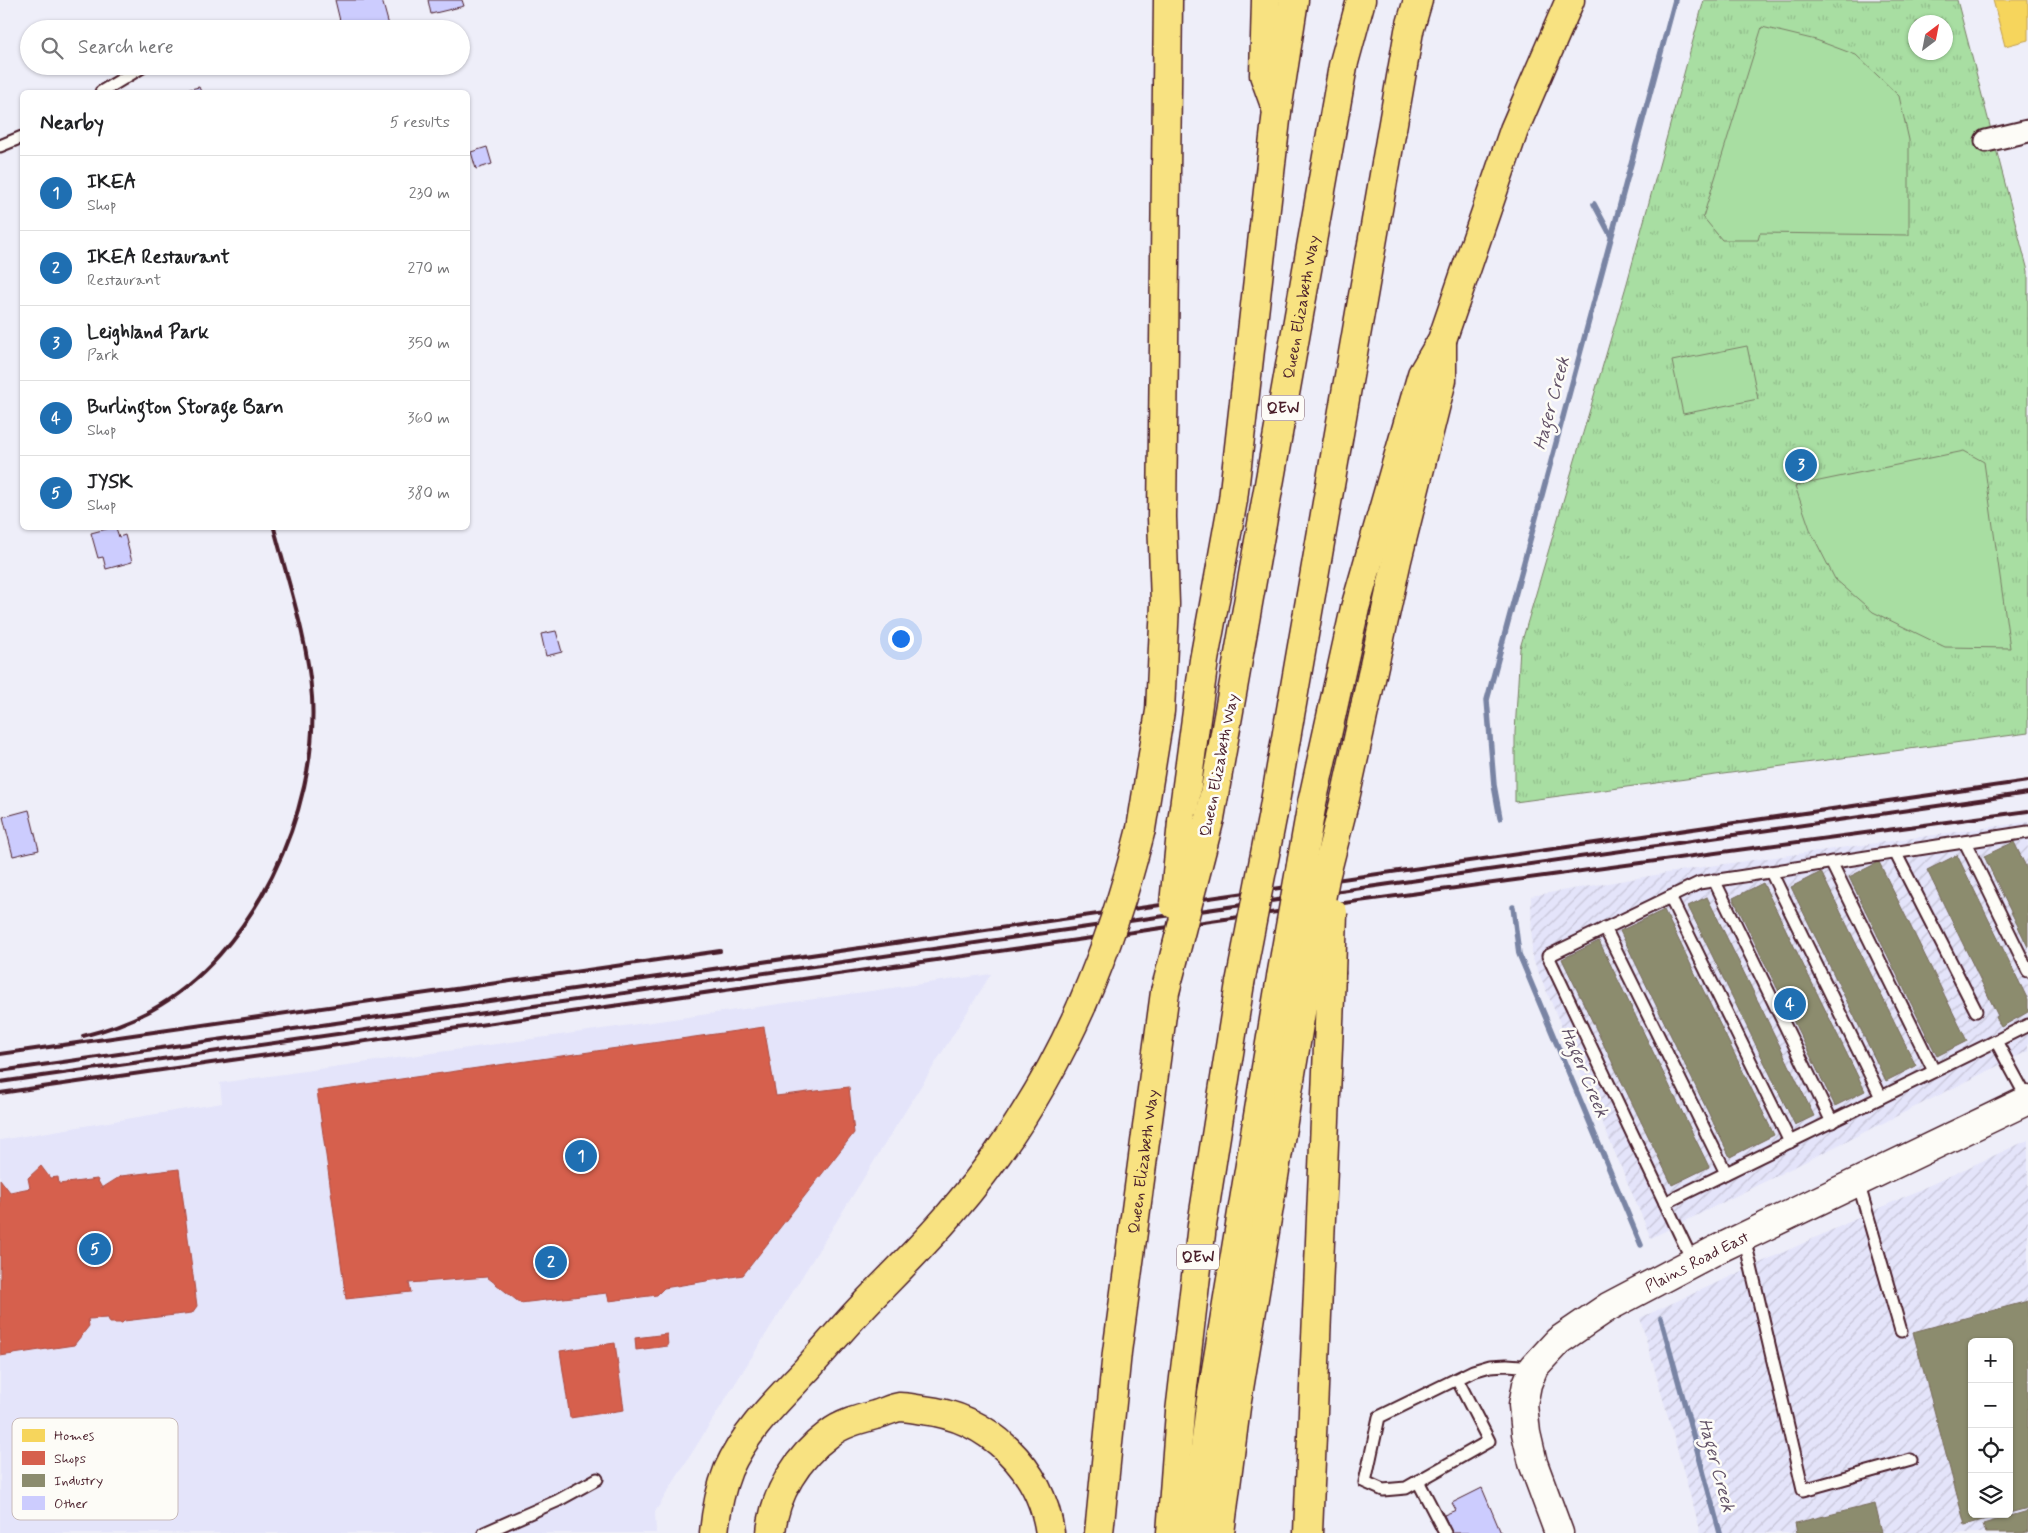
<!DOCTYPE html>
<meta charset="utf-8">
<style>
body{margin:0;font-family:Mynerve,sans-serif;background:#f6f6f6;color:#202124}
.controls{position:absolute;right:15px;bottom:15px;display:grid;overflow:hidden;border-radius:8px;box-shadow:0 1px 4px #0004}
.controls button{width:45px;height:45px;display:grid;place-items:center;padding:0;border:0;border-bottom:1px solid #e0e0e0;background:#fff;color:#202124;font:25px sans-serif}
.compass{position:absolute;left:1908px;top:15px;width:45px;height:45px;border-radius:50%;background:#fff;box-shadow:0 1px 4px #0004;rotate:32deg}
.you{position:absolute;left:900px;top:638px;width:18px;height:18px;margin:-12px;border:4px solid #fff;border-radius:50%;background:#1a73e8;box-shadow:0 0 0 8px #1a73e833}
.badge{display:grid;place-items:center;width:32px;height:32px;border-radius:50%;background:#1f6fb2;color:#fff;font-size:16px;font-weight:700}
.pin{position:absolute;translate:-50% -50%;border:2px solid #fff;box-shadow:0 1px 5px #0006}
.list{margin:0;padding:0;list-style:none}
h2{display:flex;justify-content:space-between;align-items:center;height:65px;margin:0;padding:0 20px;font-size:21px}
h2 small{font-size:16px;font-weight:400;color:#757577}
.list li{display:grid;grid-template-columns:32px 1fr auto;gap:15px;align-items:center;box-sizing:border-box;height:75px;padding:0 20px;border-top:1px solid #e0e0e0}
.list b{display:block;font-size:19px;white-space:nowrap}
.list p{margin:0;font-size:16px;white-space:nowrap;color:#757577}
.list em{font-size:16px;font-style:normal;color:#757577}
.icon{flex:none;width:28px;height:28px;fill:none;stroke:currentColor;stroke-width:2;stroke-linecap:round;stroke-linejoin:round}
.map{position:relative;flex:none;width:2028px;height:1533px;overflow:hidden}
.search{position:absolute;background:#fff;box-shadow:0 1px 4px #0004;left:20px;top:20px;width:450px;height:55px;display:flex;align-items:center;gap:12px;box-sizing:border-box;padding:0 18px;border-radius:28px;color:#757577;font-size:19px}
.panel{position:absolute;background:#fff;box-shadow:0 1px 4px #0004;left:20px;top:90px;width:450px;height:440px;border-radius:8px}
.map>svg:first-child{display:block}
.built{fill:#e4e4fa}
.industrial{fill:url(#industrial-furrows);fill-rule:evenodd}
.grass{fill:url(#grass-tufts);stroke:#797e66;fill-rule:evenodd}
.pitch{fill:#a8dea2;stroke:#797e66}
.homes{fill:#f6d55c;stroke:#c29e4d}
.shops{fill:#d6604d;stroke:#ac4c43}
.industry{fill:#8c8c6e;stroke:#786b5a}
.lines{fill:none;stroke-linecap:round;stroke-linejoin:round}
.stream{stroke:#7984a4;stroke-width:5.5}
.building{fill:#ccccfe;stroke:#4a1f2b}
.service-casing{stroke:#4a1f2b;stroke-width:15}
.minor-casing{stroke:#4a1f2b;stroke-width:25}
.secondary-casing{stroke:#4a1f2b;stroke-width:31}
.motorway-casing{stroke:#4a1f2b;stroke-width:31}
.service{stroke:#fdfcf7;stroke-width:11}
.minor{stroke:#fdfcf7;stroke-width:21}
.secondary{stroke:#fdfcf7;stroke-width:28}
.motorway{stroke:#f8e281;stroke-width:28}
.rail{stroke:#4a1f2b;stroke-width:4}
.motorway-bridge-casing{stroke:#4a1f2b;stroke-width:31;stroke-linecap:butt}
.motorway-bridge{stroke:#f8e281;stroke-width:28}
.labels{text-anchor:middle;stroke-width:5;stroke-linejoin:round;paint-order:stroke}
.shield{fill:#fdfcf7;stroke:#806168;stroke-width:1}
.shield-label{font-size:15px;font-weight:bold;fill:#4a1f2b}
.street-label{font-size:16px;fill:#4a1f2b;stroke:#fdfcf7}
.water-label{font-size:18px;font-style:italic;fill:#625267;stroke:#fdfcf7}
.key{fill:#fdfcf7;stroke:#c7baba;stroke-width:1}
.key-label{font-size:14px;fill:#4a1f2b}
</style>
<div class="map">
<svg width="2028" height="1533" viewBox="0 0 2028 1533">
<defs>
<pattern id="industrial-furrows" width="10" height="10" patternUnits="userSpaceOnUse" patternTransform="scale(1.25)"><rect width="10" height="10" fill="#e4e4fa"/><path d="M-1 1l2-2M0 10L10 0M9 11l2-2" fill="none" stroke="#c5c3d6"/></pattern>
<pattern id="grass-tufts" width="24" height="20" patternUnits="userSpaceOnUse" patternTransform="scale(1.25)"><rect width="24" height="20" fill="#a8dea2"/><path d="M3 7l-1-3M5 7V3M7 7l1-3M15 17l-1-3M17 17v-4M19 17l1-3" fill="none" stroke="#92be8c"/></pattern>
</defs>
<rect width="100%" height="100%" fill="#eeeef9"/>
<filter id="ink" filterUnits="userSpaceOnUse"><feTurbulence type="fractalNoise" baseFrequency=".02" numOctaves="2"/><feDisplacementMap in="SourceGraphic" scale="10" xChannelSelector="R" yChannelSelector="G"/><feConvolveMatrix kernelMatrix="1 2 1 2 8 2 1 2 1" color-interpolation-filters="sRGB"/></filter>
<g filter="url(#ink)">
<polygon class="built" points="991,974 655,1512 656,1533 0,1533 0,1140 222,1103 220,1083"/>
<g class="industrial">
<polygon points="2028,822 2028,1051 1651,1238 1532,957 1531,896 1703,867"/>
<path d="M2028 1140V1533H1701L1640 1318ZM1972 1342H2009V1514H1972Z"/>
</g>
<path class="grass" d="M1704 0H1957L2028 271V733L1515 802V732L1520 648 1627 283ZM1916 22H1946V52H1916Z"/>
<g class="pitch">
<polygon points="1762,27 1816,40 1856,55 1899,96 1909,140 1909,235 1760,233 1758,240 1722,240 1703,217"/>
<polygon points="1747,346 1758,399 1683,414 1672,361"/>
<polygon points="1964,451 1984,462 2010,648 1945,647 1873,612 1835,579 1811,532 1795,486"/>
</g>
<polygon class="homes" points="1993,0 2028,0 2028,40 2005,46"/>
<g class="shops">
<polygon points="764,1027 776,1096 849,1087 854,1133 743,1275 664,1288 657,1295 609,1301 607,1293 520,1303 487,1277 409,1283 411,1292 346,1299 317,1091"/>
<polygon points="41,1166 50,1178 58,1177 59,1184 97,1179 102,1188 121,1176 179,1169 197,1306 192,1313 124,1321 122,1323 110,1323 108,1318 88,1319 89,1326 74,1345 0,1356 0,1179 10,1192 30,1188 28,1178"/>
<polygon points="667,1334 668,1346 636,1350 635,1338"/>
<polygon points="615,1343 624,1410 570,1418 560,1351"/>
</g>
<g class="industry">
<polygon points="2014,842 2028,871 2028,947 1984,856"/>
<polygon points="1957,855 2028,1000 2028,1012 2001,1027 1996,1017 1998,1016 1927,870"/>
<polygon points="1879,862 1967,1041 1937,1056 1849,877"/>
<polygon points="1821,872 1916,1066 1886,1081 1791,887"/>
<polygon points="1763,883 1865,1091 1835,1106 1733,898"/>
<polygon points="1707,897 1814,1116 1795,1125 1688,906"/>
<polygon points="1664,910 1774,1135 1730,1157 1620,931"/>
<polygon points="1599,941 1709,1167 1672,1185 1562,959"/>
<polygon points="2028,1301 2028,1508 2009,1513 2009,1342 1972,1342 1972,1514 2004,1514 1965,1525 1913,1332"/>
<polygon points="1875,1504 1882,1533 1797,1533 1795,1523"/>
<polygon points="2028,1511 2028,1533 1986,1533 1983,1524"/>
</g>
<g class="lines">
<g class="stream">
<polyline points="1594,204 1611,236"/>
<polyline points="1500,818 1494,785 1487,700 1675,0"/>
<polyline points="1513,907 1519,954 1641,1245"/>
<polyline points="1661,1318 1720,1533"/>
</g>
</g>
<g class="building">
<polygon points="335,0 382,0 390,29 342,29"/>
<polygon points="428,0 462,0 464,6 431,14"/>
<polygon points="199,87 201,92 178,92"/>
<polygon points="487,147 492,164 476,169 471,152"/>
<polygon points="110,528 116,528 119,537 125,535 132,562 106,569 103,557 98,558 91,533"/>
<polygon points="556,631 562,652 546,656 541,634"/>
<polygon points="29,810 39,850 13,856 3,817"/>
<polygon points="1482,1488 1501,1533 1452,1533 1444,1515 1456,1510 1452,1503"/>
</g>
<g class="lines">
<g class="service-casing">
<g id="service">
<polyline points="101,92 144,66"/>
<polyline points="0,146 22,137"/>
<polyline points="1965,842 2028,971"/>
<polyline points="1895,852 1976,1011"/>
<polyline points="1831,862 1934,1071"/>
<polyline points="1771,872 1881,1097"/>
<polyline points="1714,880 1832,1122"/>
<polyline points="1670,897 1790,1142"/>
<polyline points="1605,928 1726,1173"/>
<polyline points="2028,1100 1996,1041 2028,1025"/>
<polyline points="1858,1182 1901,1331"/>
<polyline points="1665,1203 1996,1041"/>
<polyline points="1744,1237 1803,1490 1911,1460"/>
<polyline points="1693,1262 1548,956 1699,883 2028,832"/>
<polyline points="1457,1379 1489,1441 1406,1488 1383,1490 1365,1482 1379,1417 1473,1371 1490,1366 1507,1365 1534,1367"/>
<polyline points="1418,1481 1445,1533"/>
<polyline points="484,1533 557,1501 597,1479"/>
</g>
</g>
<g class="minor-casing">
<polyline id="minor" points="1986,141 2028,131"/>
</g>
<g class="secondary-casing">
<g id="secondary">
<path id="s1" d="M1559 1533 1533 1463 1526 1433 1523 1405 1527 1384 1534 1367 1558 1341 1608 1307 1716 1250 2028 1100"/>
</g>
</g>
<g class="motorway-casing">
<g id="motorway">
<polyline points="1266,0 1264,75 1277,111"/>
<polyline points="1312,803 1355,608 1422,374 1442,340 1514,130 1570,0"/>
<polyline points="1344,803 1397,560 1442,380 1442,341"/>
<polyline points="1273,813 1409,31 1418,0"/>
<path id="s2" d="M1210 818 1343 66 1361 0"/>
<polyline points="1182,822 1204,660 1233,500 1277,111 1294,0"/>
<polyline points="1141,829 1160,711 1165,604 1162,517 1168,0"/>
<path d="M714 1533C716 1512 720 1490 728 1470 745 1431 778 1400 807 1369 826 1347 845 1325 865 1304 894 1274 924 1245 951 1213 1004 1152 1049 1080 1082 1005"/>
<path d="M771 1533C774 1494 798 1457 829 1434 841 1424 860 1419 875 1415 883 1413 892 1408 900 1407 907 1407 916 1409 923 1410 988 1417 1041 1468 1050 1533"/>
<path id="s3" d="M1099 1533 1117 1352 1165 992"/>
<polyline points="1171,1533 1180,1412 1202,1225 1240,983"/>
<polyline points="1195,1533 1210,1406 1281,977"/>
<polyline points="1220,1533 1236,1407 1307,976"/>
<polyline points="1308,1533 1331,974"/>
</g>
</g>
<use href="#service" class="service"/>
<use href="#minor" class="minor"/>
<use href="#secondary" class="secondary"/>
<use href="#motorway" class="motorway"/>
<g class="rail">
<path d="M83 1036C107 1030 129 1022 150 1011 253 955 319 811 312 697 308 640 288 582 274 528"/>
<polyline points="0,1054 720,951"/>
<polyline points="0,1071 2028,781"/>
<polyline points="0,1082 2028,793"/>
<polyline points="0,1093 1232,918 2028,811"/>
</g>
<g class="motorway-bridge-casing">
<g id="motorway-bridge">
<polyline points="1174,904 1182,822"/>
<polyline points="1331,974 1333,913"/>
<polyline points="1307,976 1325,878 1344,803"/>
<polyline points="1281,977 1312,803"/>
<polyline points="1240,983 1273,813"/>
<polyline points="1165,992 1210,818"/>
<path d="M1082 1005C1108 945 1125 893 1141 829"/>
</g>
</g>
<use href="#motorway-bridge" class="motorway-bridge"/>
</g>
</g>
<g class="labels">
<g class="shield">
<rect x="1262" y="395.5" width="42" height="25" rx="4"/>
<rect x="1177" y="1244.5" width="42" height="25" rx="4"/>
</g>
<g class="shield-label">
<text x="1283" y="413">QEW</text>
<text x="1198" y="1262">QEW</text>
</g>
<g class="street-label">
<text dy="6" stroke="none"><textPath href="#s2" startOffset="519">Queen Elizabeth Way</textPath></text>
<text transform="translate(1218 765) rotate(-79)" y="6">Queen Elizabeth Way</text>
<text dy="6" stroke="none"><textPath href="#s3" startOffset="374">Queen Elizabeth Way</textPath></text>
<text dy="6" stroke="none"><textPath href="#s1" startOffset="369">Plains Road East</textPath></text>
</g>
<g class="water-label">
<text transform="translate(1551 403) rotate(-75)" y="6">Hager Creek</text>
<text transform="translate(1585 1072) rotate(67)" y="6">Hager Creek</text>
<text transform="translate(1717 1465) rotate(75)" y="6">Hager Creek</text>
</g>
</g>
<rect x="12" y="1418" width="166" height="102" rx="8" class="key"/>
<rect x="22" y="1429" width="23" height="13" fill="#f6d55c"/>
<rect x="22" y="1451" width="23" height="14" fill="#d6604d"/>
<rect x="22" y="1474" width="23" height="13" fill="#8c8c6e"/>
<rect x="22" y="1496" width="23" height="14" fill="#ccccfe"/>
<g class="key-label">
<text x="54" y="1440">Homes</text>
<text x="54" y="1463">Shops</text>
<text x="54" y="1485">Industry</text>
<text x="54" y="1508">Other</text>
</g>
</svg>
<div class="controls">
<button>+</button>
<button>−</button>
<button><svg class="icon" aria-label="locate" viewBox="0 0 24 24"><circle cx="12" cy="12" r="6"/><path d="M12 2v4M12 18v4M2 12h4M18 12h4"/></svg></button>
<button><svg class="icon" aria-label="layers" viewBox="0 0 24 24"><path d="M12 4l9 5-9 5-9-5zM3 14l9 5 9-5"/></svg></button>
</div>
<svg class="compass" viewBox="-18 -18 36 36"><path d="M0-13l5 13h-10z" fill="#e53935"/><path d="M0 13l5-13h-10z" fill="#757577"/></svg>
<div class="you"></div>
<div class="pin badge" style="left:581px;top:1156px">1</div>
<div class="pin badge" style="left:551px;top:1262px">2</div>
<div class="pin badge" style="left:1801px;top:465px">3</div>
<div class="pin badge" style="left:1790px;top:1004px">4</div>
<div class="pin badge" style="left:95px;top:1249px">5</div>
<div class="search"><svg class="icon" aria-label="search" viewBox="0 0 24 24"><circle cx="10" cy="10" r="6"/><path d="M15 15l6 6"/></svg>Search here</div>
<section class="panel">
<h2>Nearby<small>5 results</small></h2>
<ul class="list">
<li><span class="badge">1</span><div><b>IKEA</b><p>Shop</p></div><em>230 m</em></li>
<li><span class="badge">2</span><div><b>IKEA Restaurant</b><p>Restaurant</p></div><em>270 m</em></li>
<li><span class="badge">3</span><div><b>Leighland Park</b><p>Park</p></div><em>350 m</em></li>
<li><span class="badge">4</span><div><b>Burlington Storage Barn</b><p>Shop</p></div><em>360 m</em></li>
<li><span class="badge">5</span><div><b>JYSK</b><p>Shop</p></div><em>380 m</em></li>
</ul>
</section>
</div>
